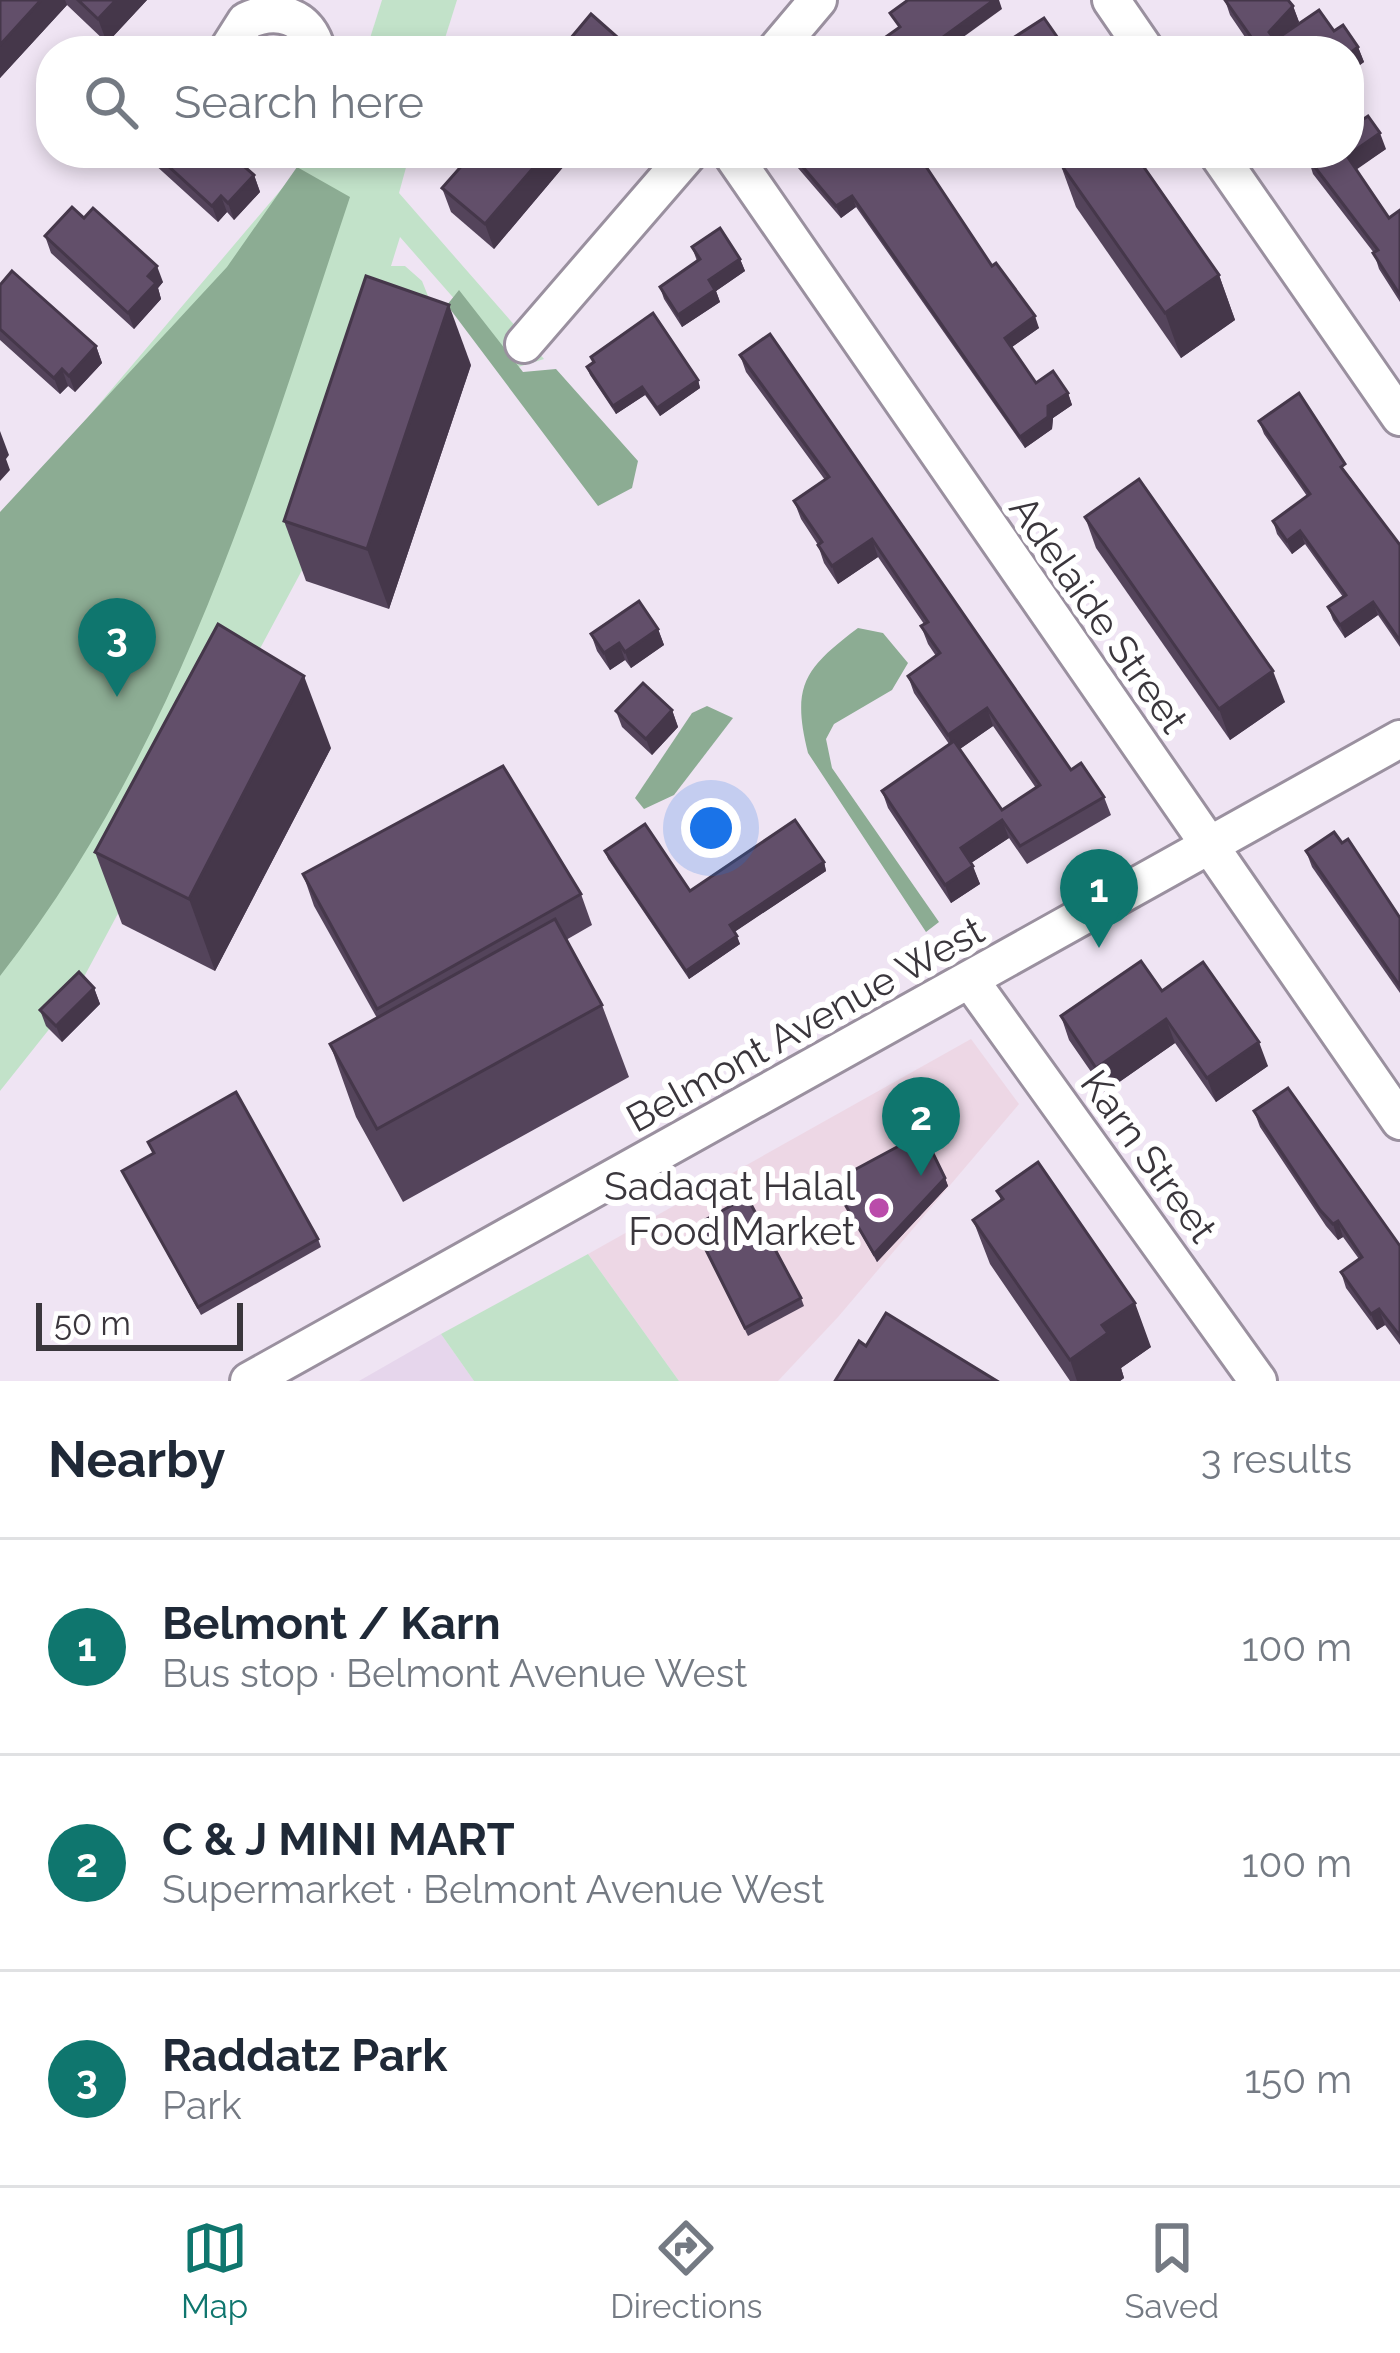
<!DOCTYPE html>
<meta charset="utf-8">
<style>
body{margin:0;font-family:Raleway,sans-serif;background:#f2f2f3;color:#1f2937}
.scale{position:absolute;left:36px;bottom:30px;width:207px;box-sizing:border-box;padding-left:12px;border:6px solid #3a363c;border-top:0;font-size:33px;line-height:42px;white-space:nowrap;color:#3a363c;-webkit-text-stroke:9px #fff;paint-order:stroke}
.you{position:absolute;left:711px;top:828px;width:42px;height:42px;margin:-30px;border:9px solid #fff;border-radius:50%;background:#1a73e8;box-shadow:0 0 0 18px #1a73e833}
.badge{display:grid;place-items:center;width:78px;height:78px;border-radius:50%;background:#0f766e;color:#fff;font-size:39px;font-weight:700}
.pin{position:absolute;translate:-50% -99px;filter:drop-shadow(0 3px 6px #0008)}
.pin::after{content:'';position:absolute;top:63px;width:42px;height:36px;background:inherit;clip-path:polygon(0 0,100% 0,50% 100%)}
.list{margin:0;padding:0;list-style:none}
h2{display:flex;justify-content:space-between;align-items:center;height:156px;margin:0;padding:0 48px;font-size:51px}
h2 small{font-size:39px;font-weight:400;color:#747a83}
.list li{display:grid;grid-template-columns:78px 1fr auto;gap:36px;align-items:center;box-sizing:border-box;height:216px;padding:0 48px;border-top:3px solid #e0e1e3}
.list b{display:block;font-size:45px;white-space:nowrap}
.list p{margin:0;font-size:39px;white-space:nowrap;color:#747a83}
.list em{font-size:39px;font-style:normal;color:#747a83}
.icon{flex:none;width:66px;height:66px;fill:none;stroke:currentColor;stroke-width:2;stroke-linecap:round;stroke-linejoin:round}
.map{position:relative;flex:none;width:1400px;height:1381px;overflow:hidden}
.search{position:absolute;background:#fff;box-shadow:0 6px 18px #0003;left:36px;right:36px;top:36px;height:132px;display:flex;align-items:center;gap:30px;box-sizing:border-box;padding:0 42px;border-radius:48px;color:#747a83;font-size:45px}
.sheet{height:804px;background:#fff}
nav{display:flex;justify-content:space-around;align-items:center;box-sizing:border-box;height:168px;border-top:3px solid #e0e1e3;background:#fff;font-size:33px;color:#747a83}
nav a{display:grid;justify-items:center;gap:6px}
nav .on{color:#0f766e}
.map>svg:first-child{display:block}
.commercial{fill:#edd7e5}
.built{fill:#e6d6ec}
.green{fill:#c2e2c9}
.forest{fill:#8cac93}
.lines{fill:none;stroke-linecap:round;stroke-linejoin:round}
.minor-casing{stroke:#9a909f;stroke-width:42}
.minor{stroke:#fff;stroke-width:36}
.wall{fill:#54445b;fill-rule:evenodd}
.shaded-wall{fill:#45374a}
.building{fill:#624f6a;stroke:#45374a;stroke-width:3}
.poi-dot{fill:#ba4caa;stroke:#fff;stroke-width:4.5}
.labels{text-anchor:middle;stroke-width:12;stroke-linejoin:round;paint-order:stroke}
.street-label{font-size:39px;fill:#3a363c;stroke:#fff}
.poi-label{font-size:39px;fill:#3a363c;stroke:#fff;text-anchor:end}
</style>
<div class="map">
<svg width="1400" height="1381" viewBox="0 0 1400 1381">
<rect width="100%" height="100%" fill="#efe4f3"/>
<polygon class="commercial" points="971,1039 1019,1104 838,1317 778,1381 679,1381 588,1254"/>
<polygon class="built" points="441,1334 474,1381 359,1381"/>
<g class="green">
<polygon points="382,0 457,0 441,51 366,51"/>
<polygon points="312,153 410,153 399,193 544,359 515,368 400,237 391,266 405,266 422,281 430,301 308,559 70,1003 0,1091 0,521"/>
<polygon points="588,1254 679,1381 474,1381 441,1334"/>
</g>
<g class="forest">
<path d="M297 167 350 197C258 473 182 742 0 976V512L227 267Z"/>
<polygon points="459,290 523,372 556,369 638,461 632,488 598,506 447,305"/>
<path d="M858 628 883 633 908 663 892 690 834 724 826 739 832 768 939 922 926 932 808 753C791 685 805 668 858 628Z"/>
<polygon points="707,706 733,718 674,795 644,809 635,798 692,713"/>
</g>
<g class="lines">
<g class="minor-casing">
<g id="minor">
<polyline points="1111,0 1146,51"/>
<path d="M227 51 246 21C278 6 308 16 317 51"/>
<polyline points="775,51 818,0"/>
<polyline points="731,153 1400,1121"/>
<polyline points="1217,153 1400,417"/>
<polyline points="524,344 689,153"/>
<polyline points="970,980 1258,1381"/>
<polyline points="249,1381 1400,739"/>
</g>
</g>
<use href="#minor" class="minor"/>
</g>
<g class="wall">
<polygon points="0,0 147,0 107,43 67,5 0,78"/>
<polygon points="1225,0 1293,6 1299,22 1292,28 1334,31 1358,47 1364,62 1349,73 1349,51 1247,40 1230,15"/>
<polygon points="1386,149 1356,169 1389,218 1400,210 1400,302 1379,269 1374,253 1313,174 1308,158"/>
<polygon points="142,153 229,153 254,175 260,192 234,220 227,212 218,222"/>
<polygon points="473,153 575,153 494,249 451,212 442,188"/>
<polygon points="785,153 904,153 1039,328 1012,347 1036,383 1068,393 1072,405 1053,418 1052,429 1025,448 856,207 841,218"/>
<polygon points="1060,163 1219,275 1235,320 1181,358 1076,207"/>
<polygon points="45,236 163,282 158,288 161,299 134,329 51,253"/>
<polygon points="692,247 740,259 745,271 716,291 720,302 682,327 664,299 660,287 697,261"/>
<polygon points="0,285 96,346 102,363 75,392 68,386 60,394 0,340"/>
<path d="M740 355 1071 770 1104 797 1111 815 1027 864 1009 838 971 863 980 884 951 903 888 808 882 791 949 744 914 693 908 676 936 656 928 644 921 626 924 624 878 557 838 584 824 563 818 545 801 519 794 501 825 480 746 372ZM993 726 1036 788 1002 810 960 749Z"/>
<polygon points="591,357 698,380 700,388 660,416 645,395 616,414 590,375 587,367 593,363"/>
<polygon points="471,365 389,609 306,581 284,521"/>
<polygon points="1259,421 1350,477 1400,545 1400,647 1378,615 1345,638 1333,620 1328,607 1343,597 1305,544 1292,554 1277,534 1273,521 1307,496 1264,434"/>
<polygon points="1085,517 1285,702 1230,740 1096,548"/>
<polygon points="658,629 664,645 631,668 625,660 610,670 597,651 591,634"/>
<polygon points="672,710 678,727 652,755 622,727 616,711"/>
<polygon points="331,748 215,971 122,924 95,852"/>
<polygon points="605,851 690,891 824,862 826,871 734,932 740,944 689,979 608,859"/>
<polygon points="1306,851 1400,918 1400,993 1312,867"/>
<polygon points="303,874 581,894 592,925 566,940 602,1005 629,1077 403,1202 356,1117 330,1044 377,1018 314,906"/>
<polygon points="94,988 100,1004 62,1042 46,1026 40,1010"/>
<polygon points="1162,991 1268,1066 1216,1102 1175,1043 1105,1092 1069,1040 1061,1016"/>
<polygon points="1254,1111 1400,1246 1400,1345 1385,1325 1377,1330 1346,1288 1341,1272 1359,1259 1343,1237 1338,1240 1326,1226 1260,1127"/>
<polygon points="148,1142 318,1239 321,1247 201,1315 122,1171 153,1153"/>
<polygon points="945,1178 948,1186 877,1262 832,1182"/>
<polygon points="997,1191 1151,1347 1121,1368 1124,1378 1120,1381 1070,1381 990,1264 973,1220 1001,1200"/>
<polygon points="694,1226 801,1298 804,1306 748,1336"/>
</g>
<g class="shaded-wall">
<polygon points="41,0 65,0 67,5 0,78 0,45"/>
<polygon points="116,0 147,0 107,43 98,19"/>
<polygon points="994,0 999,0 1002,9 944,51 924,51"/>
<polygon points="1293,6 1299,22 1274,47 1269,32"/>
<polygon points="1358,47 1364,62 1349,73 1349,54"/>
<polygon points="1380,133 1386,149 1353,172 1347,156"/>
<polygon points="546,153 575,153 494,249 485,224"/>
<polygon points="254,175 260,192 234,220 228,203"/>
<polygon points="221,196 227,212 218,222 212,206"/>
<polygon points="852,196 856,207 841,218 836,206"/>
<polygon points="740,259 745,271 716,291 720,302 682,327 678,315 709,280"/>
<polygon points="157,266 163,282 158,288 161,299 134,329 128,313 148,276"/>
<polygon points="1219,275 1235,320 1181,358 1165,313"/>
<polygon points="449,305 471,365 389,609 367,549"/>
<polygon points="1035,316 1039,328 1009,349 1005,338"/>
<polygon points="96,346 102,363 75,392 69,376"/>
<polygon points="62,369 68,386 60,394 54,378"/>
<polygon points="698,380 700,388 660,416 657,408"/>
<polygon points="642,387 645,395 616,414 613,406"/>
<polygon points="1068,393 1072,405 1053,418 1052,429 1025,448 1020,437 1048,406"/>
<polygon points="0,431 9,455 6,459 10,470 0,481"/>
<polygon points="1300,531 1305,544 1292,554 1287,541"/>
<polygon points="872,539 878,557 838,584 832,566"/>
<polygon points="1373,602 1378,615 1345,638 1340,625"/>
<polygon points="658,629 664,645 631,668 625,652"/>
<polygon points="619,643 625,660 610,670 604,653"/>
<polygon points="1273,671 1285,702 1230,740 1219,709"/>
<polygon points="304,676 331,748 215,971 189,899"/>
<polygon points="987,708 993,726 954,753 948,735"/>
<polygon points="672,710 678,727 652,755 646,739"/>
<polygon points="1002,820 1009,838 968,865 961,848"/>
<polygon points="824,862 826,871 733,933 730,925"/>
<polygon points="973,866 980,884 951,903 945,885"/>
<polygon points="737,936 740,944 689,979 686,971"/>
<polygon points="94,988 100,1004 62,1042 56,1026"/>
<polygon points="1166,1019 1175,1043 1105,1092 1096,1068"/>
<polygon points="1259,1042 1268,1066 1216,1102 1207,1078"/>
<polygon points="945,1178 948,1186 877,1262 874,1254"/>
<polygon points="1338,1221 1343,1237 1338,1240 1333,1224"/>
<polygon points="1135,1303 1151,1347 1121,1368 1124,1378 1120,1381 1077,1381 1070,1360 1102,1325"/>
<polygon points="1379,1309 1385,1325 1377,1330 1371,1314"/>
</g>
<g class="building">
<polygon points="0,0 41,0 0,45"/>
<polygon points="78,0 116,0 98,19"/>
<polygon points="908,0 994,0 924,51 866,51 900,27 890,13"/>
<polygon points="1225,0 1288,0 1293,6 1269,32 1275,40 1319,10 1334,31 1343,25 1358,47 1349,54 1349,51 1246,51 1241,44 1251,37"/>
<polygon points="591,14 633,51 560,51"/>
<polygon points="1044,18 1060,41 1054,45 1058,51 1018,51 1010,40"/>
<polygon points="1368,116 1380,133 1347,156 1389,218 1400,210 1400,295 1373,253 1378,250 1308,158 1315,153 1349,153 1349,129"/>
<polygon points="154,153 229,153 254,175 228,203 221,196 212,206"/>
<polygon points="473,153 546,153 485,224 442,188"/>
<polygon points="791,153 904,153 908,159 917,153 992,266 996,263 1035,316 1005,338 1036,383 1053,371 1068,393 1048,406 1048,417 1020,437 852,196 836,206"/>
<polygon points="1074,153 1134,153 1219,275 1165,313 1060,163"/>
<polygon points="72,207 84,218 93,208 157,266 148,276 156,283 128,313 45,236"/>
<polygon points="720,228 740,259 709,280 715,290 678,315 660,287 700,259 692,247"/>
<polygon points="12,271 96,346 69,376 62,369 54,378 0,329 0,285"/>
<polygon points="366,276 449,305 367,549 284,521"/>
<polygon points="653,313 698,380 657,408 642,387 613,406 587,367 594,362 591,357"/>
<polygon points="770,334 1071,770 1081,763 1104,797 1020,846 1002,820 961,848 973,866 945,885 882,791 954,741 1002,810 1040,785 987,708 948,735 908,676 940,653 921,626 928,622 872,539 832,566 818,545 822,542 794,501 829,477 740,355"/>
<polygon points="1299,393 1345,464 1341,467 1400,545 1400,641 1373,602 1340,625 1328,607 1346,595 1300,531 1287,541 1273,521 1310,494 1259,421"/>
<polygon points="1139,479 1273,671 1219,709 1085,517"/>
<polygon points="639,601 658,629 625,652 619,643 604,653 591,634"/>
<polygon points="218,624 304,676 189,899 95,852"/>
<polygon points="643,683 672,710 646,739 616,711"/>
<polygon points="503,766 581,894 377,1009 303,874"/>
<polygon points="795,820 824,862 730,925 737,936 686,971 605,851 645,824 690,891"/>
<polygon points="1334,832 1342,843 1348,839 1400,918 1400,986 1306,851"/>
<polygon points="555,919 602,1005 377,1129 330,1044"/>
<polygon points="1141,961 1162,991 1203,962 1259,1042 1207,1078 1166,1019 1096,1068 1061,1016"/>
<polygon points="79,972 94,988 56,1026 40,1010"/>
<polygon points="1288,1088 1400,1246 1400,1336 1379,1309 1371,1314 1341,1272 1362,1257 1338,1221 1333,1224 1320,1210 1254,1111"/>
<polygon points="236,1092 318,1239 198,1307 122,1171 154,1153 148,1142"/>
<polygon points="923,1133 945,1178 874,1254 832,1182"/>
<polygon points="1038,1162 1135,1303 1102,1325 1108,1333 1070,1360 973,1220 1003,1199 997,1191"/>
<polygon points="747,1197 801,1298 745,1328 694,1226"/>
<polygon points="886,1313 997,1381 835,1381 859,1341 866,1346"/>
</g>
<circle class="poi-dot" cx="879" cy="1208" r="12"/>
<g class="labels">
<g class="street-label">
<text transform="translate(1099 614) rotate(55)" y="14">Adelaide Street</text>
<text transform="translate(805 1024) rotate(-29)" y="14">Belmont Avenue West</text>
<text transform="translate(1149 1156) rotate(54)" y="14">Karn Street</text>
</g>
<g class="poi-label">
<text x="855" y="1200">Sadaqat Halal<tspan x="855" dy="45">Food Market</tspan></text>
</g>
</g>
</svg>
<div class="scale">50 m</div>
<div class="you"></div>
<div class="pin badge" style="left:1099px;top:948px">1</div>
<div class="pin badge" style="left:921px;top:1176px">2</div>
<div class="pin badge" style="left:117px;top:697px">3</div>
<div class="search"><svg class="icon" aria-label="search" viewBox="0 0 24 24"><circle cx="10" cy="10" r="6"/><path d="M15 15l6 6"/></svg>Search here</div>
</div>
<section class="sheet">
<h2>Nearby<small>3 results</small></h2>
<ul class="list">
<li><span class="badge">1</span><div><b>Belmont / Karn</b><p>Bus stop · Belmont Avenue West</p></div><em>100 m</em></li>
<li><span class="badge">2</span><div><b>C &amp; J MINI MART</b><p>Supermarket · Belmont Avenue West</p></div><em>100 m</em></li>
<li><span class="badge">3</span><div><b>Raddatz Park</b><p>Park</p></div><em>150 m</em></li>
</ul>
</section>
<nav>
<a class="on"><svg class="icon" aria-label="map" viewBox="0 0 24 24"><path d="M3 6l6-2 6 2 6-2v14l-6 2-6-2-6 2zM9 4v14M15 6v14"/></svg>Map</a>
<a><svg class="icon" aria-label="directions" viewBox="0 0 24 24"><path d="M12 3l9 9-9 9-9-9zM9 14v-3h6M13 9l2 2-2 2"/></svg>Directions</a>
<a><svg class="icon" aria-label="saved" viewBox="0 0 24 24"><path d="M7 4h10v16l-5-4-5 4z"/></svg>Saved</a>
</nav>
